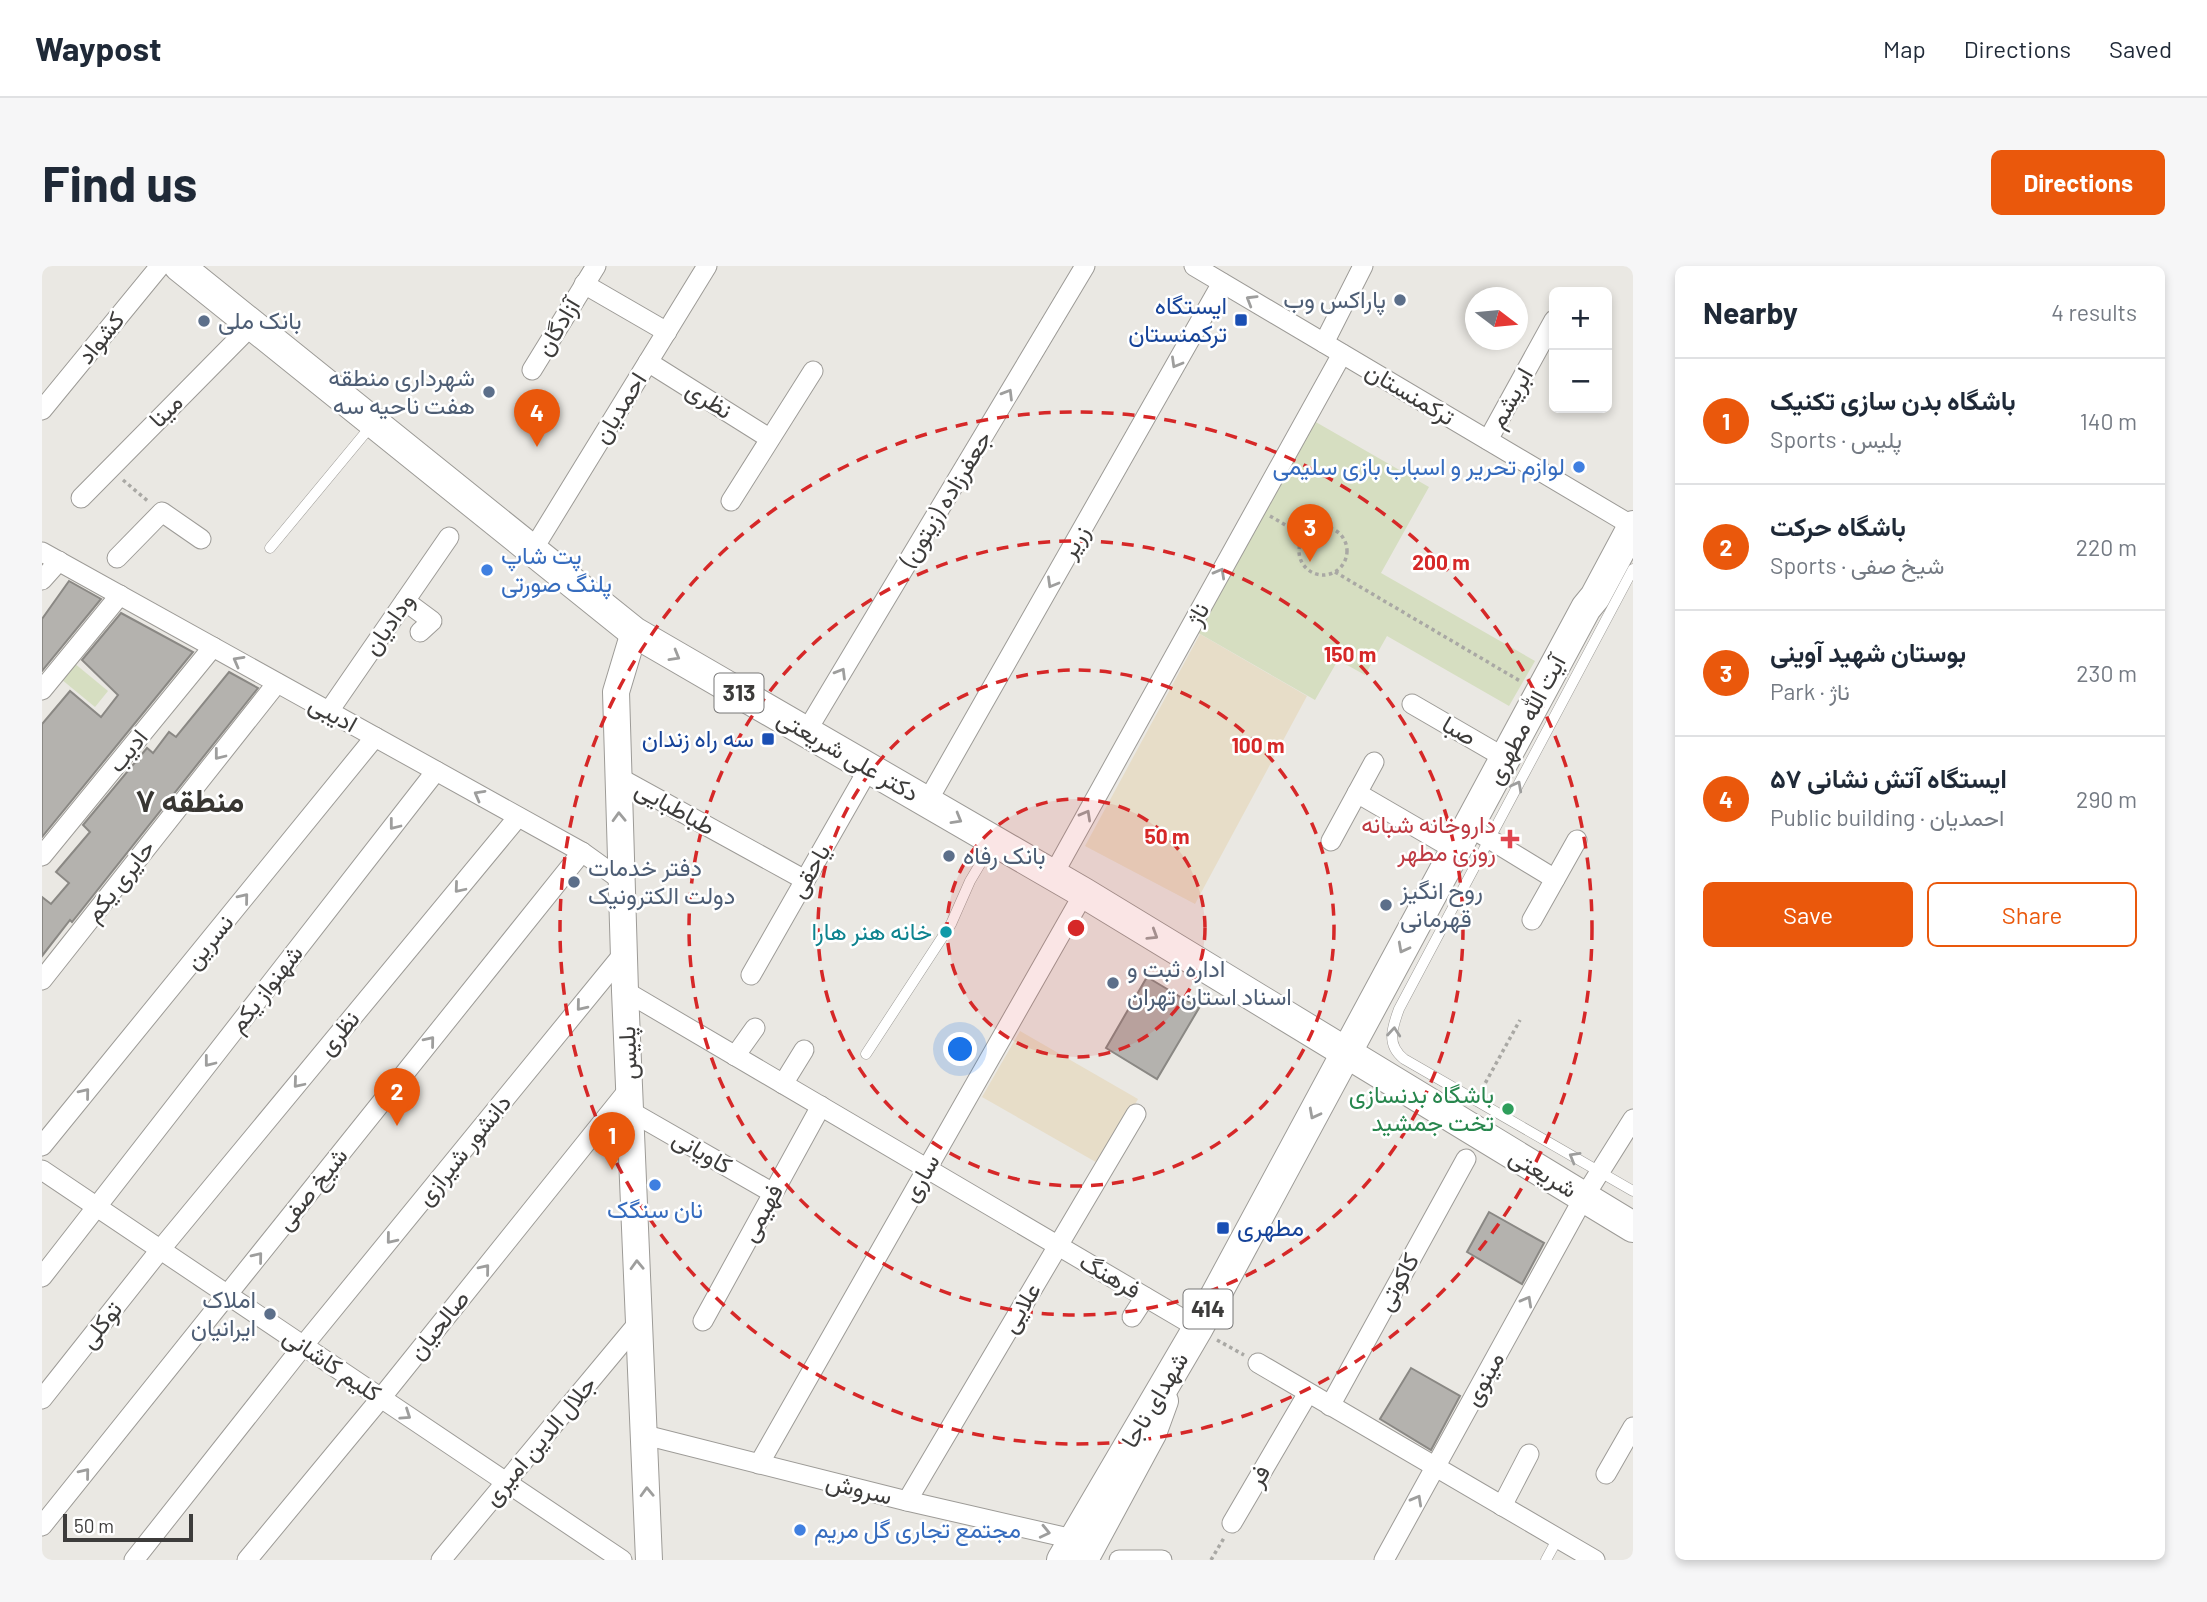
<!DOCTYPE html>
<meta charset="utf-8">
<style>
body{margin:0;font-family:Barlow,Vazirmatn,sans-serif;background:#f6f6f7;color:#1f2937}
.controls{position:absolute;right:21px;top:21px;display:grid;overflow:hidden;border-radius:10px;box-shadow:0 4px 10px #0003}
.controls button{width:63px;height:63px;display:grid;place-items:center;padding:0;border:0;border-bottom:2px solid #e0e1e3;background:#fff;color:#1f2937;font:35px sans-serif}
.compass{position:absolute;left:1423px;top:21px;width:63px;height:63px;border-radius:50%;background:#fff;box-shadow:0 4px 10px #0003;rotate:106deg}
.scale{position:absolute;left:21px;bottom:18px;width:130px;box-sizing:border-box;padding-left:7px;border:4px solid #3d3c3b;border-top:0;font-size:19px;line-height:24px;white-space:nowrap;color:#3d3c3b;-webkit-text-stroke:5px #fff;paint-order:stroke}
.you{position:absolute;left:919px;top:784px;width:24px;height:24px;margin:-18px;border:5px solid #fff;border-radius:50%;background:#1a73e8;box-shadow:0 0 0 10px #1a73e833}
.badge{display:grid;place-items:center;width:46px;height:46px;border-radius:50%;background:#ea580c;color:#fff;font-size:23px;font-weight:700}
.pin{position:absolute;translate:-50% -58px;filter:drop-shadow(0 2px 4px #0008)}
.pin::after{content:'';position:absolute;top:37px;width:24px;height:21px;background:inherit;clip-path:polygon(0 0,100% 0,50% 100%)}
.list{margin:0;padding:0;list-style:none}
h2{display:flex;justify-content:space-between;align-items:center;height:91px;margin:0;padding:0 28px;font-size:30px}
h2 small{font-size:23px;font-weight:400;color:#747a83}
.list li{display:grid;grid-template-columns:46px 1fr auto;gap:21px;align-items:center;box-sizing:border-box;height:126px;padding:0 28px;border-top:2px solid #e0e1e3}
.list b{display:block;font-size:26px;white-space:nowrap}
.list p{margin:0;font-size:23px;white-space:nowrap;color:#747a83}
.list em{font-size:23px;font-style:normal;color:#747a83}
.actions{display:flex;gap:14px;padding:21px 28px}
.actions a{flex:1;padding:16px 0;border:2px solid #ea580c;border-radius:10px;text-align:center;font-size:24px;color:#ea580c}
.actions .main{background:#ea580c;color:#fff}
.map{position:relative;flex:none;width:1591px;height:1294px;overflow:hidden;border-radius:10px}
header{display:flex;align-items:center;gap:42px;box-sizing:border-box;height:98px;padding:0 35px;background:#fff;border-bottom:2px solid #e0e1e3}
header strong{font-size:33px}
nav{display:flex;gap:38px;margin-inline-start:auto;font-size:24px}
.intro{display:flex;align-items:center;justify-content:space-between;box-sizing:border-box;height:168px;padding:0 42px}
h1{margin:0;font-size:49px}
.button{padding:18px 32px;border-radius:10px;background:#ea580c;color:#fff;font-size:24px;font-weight:700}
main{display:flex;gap:42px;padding:0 42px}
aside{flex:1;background:#fff;border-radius:10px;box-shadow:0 4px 10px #0003}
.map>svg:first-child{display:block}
.education{fill:#e7ddc8}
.green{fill:#d6dec1}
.building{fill:#b4b2ae;stroke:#8a8884;stroke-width:2}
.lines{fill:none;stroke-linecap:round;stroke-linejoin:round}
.lane-casing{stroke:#9d9b97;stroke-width:11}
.street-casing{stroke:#9d9b97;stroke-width:21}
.secondary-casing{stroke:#9d9b97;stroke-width:28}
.primary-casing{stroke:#9d9b97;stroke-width:32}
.path{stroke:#a9a8a4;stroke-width:3.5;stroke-dasharray:3.5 3.5;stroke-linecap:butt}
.lane{stroke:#fff;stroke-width:10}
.street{stroke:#fff;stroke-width:19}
.secondary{stroke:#fff;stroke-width:26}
.primary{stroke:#fff;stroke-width:30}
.oneway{stroke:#9e9e9d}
.ring{fill:none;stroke:#d62828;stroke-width:3.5;stroke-dasharray:12 9}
.service-dot{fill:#5c6f8a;stroke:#fff;stroke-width:2.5}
.transit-dot{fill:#1a4fb4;stroke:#fff;stroke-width:2.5}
.shop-dot{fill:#3f7fe0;stroke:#fff;stroke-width:2.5}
.health-dot{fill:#e0444e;stroke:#fff;stroke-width:2.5}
.culture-dot{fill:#0f9aa8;stroke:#fff;stroke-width:2.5}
.leisure-dot{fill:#2e9e5b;stroke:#fff;stroke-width:2.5}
.labels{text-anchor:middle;stroke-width:5;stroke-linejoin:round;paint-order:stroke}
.shield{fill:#fff;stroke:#777676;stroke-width:2}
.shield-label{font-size:23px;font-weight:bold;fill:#3d3c3b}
.service-label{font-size:24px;fill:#4e5e75;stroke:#fff;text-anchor:start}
.transit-label{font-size:24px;fill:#164399;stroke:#fff;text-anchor:end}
.street-label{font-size:24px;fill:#3d3c3b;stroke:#fff}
.shop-label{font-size:24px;fill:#366cbe;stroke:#fff;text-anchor:start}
.health-label{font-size:24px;fill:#be3a42;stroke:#fff;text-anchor:end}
.culture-label{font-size:24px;fill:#0d838f;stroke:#fff;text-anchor:end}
.leisure-label{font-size:24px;fill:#27864d;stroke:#fff;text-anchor:end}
.district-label{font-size:32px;font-weight:bold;fill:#393733;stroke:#fff}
.centre{fill:#d62828;stroke:#fff;stroke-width:3.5}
.ring-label{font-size:21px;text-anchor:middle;font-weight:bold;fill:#d62828;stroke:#fff;stroke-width:5;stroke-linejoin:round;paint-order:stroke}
</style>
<header>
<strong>Waypost</strong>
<nav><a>Map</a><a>Directions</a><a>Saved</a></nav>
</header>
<div class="intro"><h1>Find us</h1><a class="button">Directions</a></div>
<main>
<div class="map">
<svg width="1591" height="1294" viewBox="0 0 1591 1294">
<rect width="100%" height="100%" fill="#eae8e3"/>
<g class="education">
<polygon points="1158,368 1265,430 1153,638 1043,580"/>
<polygon points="978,765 1096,833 1059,899 940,831"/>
</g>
<g class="green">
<polygon points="1272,155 1387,221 1339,307 1493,395 1467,440 1345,370 1323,409 1296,394 1273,434 1153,365"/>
<polygon points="32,397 66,425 53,441 19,413"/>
</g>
<g class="building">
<polygon points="27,315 59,333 0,405 0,353"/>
<polygon points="79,347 151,386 0,571 0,458 28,425 59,451 76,429 40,394"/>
<polygon points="187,406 216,422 30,656 28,654 0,690 0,631 9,638 27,617 14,606 48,566 41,559 105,482 111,487 127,466 134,471"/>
<polygon points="1105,711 1157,742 1115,813 1064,782"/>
<polygon points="1447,946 1502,977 1480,1018 1425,986"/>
<polygon points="1369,1102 1418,1130 1389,1184 1338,1153"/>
</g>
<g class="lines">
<g class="lane-casing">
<g id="lane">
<polyline points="228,282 329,160"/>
<path d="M1591 303 1357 743C1350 762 1344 779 1362 793L1591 925"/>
<polyline points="824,788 909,658 928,615 950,578"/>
<polyline points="1504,1294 1516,1272"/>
</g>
</g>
<g class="street-casing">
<g id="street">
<polyline points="1152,0 1584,256"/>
<polyline points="542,18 625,66"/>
<polyline points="1282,77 1321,0"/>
<polyline points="606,96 727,172"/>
<polyline points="490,104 554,0"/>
<polyline points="0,144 118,0"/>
<polyline points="1446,174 1512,54"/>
<polyline points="39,232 210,59"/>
<polyline points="689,235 771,105"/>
<polyline points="490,285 665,0"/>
<polyline points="0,286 540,586 579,614"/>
<polyline points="75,292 120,246 159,273"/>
<polyline points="0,314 17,295"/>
<polyline points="363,335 390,355 378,366"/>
<polyline points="0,424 78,329"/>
<polyline points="1370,438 1463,492"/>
<polyline points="287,445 407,271"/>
<polyline points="764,466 1043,0"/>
<polyline points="576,511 763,614"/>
<polyline points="1315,527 1413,584"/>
<polyline points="885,536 1180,17"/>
<polyline points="1426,560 1513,613"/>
<polyline points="1289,575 1332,496"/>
<polyline points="0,590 171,381"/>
<polyline points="1011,609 1300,88"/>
<polyline points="1490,654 1535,574"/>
<polyline points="709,709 827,502"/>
<polyline points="0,714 235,417"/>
<polyline points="583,725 1156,1062"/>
<polyline points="693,790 713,762"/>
<polyline points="741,818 762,784"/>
<polyline points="588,845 731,927"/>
<polyline points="0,880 333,471"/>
<polyline points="0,904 580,1294"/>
<polyline points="0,1011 394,505"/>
<polyline points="1090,1051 1103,1031"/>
<polyline points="661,1055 779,840"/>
<polyline points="1216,1097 1553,1294"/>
<polyline points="0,1133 118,984 476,551"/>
<polyline points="1288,1140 1424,893"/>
<polyline points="603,1169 865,1235 1031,1273"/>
<polyline points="717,1198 1042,627"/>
<polyline points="1564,1208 1591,1161"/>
<polyline points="865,1235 1094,848"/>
<polyline points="1460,1240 1487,1188"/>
<polyline points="1190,1257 1266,1127"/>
<polyline points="0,1260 540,586"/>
<polyline points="92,1294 261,1080 582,687"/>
<polyline points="205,1294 339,1132 587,823"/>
<polyline points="399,1294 597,1056"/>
<polyline points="1077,1294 1120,1294"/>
<polyline points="1342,1294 1542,931 1591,853"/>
</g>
</g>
<g class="secondary-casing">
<g id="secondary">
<polyline points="592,366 574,426 583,725 607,1294"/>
<polyline points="1043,1294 1111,1168 1123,1135"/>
</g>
</g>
<g class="primary-casing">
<g id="primary">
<polyline points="137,0 592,366 1042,627 1591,961"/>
<polyline points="1020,1294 1156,1062 1544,342 1553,331 1591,260"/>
</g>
</g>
<g class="path">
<polyline points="81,214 107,236"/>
<polyline points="1228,250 1262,270"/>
<circle cx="1281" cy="285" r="24"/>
<polyline points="1293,306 1478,415"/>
<polyline points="1440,823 1478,754"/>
<polyline points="1175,1074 1202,1089"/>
<polyline points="1169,1294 1182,1272"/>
</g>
<use href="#lane" class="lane"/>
<use href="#street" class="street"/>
<use href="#secondary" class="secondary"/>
<use href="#primary" class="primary"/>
</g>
<defs><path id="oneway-chevron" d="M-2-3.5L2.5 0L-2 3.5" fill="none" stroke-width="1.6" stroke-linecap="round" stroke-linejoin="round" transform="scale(1.75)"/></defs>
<g class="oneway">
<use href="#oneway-chevron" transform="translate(1209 34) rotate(-149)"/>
<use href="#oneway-chevron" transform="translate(1134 97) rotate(120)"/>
<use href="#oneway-chevron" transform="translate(966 128) rotate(-59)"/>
<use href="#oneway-chevron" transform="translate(1178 307) rotate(-61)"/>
<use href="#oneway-chevron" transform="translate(1010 317) rotate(120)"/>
<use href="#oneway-chevron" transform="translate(633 390) rotate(30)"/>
<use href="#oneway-chevron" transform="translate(196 395) rotate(-151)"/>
<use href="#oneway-chevron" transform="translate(799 407) rotate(-59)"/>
<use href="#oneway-chevron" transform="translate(177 489) rotate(128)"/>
<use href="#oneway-chevron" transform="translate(1475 520) rotate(-62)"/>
<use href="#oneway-chevron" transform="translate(437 529) rotate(-151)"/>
<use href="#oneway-chevron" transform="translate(1044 549) rotate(-61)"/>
<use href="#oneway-chevron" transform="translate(577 551) rotate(-92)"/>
<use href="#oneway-chevron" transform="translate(915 553) rotate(30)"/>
<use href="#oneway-chevron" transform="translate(352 559) rotate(128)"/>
<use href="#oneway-chevron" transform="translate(417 622) rotate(130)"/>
<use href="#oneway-chevron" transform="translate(202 632) rotate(-51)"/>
<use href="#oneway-chevron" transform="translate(1111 669) rotate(32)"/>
<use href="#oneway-chevron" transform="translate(1361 682) rotate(118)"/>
<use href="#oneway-chevron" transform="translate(539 740) rotate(129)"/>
<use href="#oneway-chevron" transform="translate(1352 766) rotate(-85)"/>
<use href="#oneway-chevron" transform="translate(388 775) rotate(-51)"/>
<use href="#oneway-chevron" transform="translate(167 796) rotate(128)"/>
<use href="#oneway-chevron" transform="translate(256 817) rotate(130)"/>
<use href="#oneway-chevron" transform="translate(43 827) rotate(-51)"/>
<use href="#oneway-chevron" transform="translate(1272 848) rotate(118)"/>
<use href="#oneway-chevron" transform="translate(1532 891) rotate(-150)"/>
<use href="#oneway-chevron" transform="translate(349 973) rotate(129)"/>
<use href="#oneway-chevron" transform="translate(216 991) rotate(-51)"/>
<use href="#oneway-chevron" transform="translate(595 999) rotate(-92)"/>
<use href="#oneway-chevron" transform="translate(443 1003) rotate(-51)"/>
<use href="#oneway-chevron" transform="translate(1485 1035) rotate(-61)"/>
<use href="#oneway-chevron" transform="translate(364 1149) rotate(34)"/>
<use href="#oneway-chevron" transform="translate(43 1207) rotate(-51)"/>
<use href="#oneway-chevron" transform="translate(605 1226) rotate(-92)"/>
<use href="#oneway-chevron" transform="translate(1375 1234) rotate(-61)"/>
<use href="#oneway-chevron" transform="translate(1003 1266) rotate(13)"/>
</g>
<circle cx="1034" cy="662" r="129" fill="#d62828" fill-opacity=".12"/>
<g class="ring">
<circle cx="1034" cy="662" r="129"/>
<circle cx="1034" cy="662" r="258"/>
<circle cx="1034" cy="662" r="387"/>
<circle cx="1034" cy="662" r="516"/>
</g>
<g class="service-dot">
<circle cx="1358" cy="34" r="7"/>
<circle cx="162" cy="55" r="7"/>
<circle cx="447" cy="126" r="7"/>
<circle cx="907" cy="590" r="7"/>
<circle cx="532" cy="616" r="7"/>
<circle cx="1344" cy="639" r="7"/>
<circle cx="1071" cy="717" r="7"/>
<circle cx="228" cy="1048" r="7"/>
</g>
<g class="transit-dot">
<rect x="1192" y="47" width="14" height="14" rx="3.5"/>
<rect x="719" y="466" width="14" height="14" rx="3.5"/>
<rect x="1174" y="955" width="14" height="14" rx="3.5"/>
</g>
<g class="shop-dot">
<circle cx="1537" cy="201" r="7"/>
<circle cx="445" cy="304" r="7"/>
<circle cx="613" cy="919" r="7"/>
<circle cx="758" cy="1264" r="7"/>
</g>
<path class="health-dot" d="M1464.5 562.5h7v7h7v7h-7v7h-7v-7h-7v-7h7z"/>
<circle class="culture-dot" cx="904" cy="666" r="7"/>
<circle class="leisure-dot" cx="1466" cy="843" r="7"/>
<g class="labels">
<g class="shield">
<rect x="672.5" y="407.5" width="49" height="39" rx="5"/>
<rect x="1141.5" y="1023.5" width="49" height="39" rx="5"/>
</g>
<g class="shield-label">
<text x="697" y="435">313</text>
<text x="1166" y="1051">414</text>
</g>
<g class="service-label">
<text x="1344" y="42" text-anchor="end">پاراکس وب</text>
<text x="176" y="63">بانک ملی</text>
<text x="433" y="120" text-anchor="end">شهرداری منطقه<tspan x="433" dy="28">هفت ناحیه سه</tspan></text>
<text x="921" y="598">بانک رفاه</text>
<text x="546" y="610">دفتر خدمات<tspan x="546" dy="28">دولت الکترونیک</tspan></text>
<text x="1358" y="633">روح انگیز<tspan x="1358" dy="28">قهرمانی</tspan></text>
<text x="1085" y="711">اداره ثبت و<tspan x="1085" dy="28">اسناد استان تهران</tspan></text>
<text x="214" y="1042" text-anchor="end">املاک<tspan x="214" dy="28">ایرانیان</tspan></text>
</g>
<g class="transit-label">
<text x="1185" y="48">ایستگاه<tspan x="1185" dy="28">ترکمنستان</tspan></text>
<text x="712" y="481">سه راه زندان</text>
<text x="1195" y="970" text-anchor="start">مطهری</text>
</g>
<g class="street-label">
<text transform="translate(516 61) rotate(-59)" y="8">آزادگان</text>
<text transform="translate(59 72) rotate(-51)" y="8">کشواد</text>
<text transform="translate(1368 128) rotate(31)" y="8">ترکمنستان</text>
<text transform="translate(1469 132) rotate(-61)" y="8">ابریشم</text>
<text transform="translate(667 134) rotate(32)" y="8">نظری</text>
<text transform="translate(578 142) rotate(-58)" y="8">احمدیان</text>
<text transform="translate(124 145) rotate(-45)" y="8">مینا</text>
<text transform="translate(904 233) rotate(-59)" y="8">جعفرزاده (زیتون)</text>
<text transform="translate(1033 276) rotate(-60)" y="8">زریر</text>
<text transform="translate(1156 348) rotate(-61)" y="8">ناژ</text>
<text transform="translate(347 358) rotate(-55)" y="8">ودادیان</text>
<text transform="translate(291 448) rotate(29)" y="8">ادیبی</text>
<text transform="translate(1484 454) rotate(-62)" y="8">آیت الله مطهری</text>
<text transform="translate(1417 465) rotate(30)" y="8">صبا</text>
<text transform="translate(86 485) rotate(-51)" y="8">ادیب</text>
<text transform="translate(806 490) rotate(30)" y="8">دکتر علی شریعتی</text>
<text transform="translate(633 542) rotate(29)" y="8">طباطبایی</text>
<text transform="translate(768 605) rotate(-60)" y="8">یاحقی</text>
<text transform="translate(78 615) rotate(-52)" y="8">حایری یکم</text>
<text transform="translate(167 676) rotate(-51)" y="8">نسرین</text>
<text transform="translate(224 723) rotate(-52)" y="8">شهنواز یکم</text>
<text transform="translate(297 767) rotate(-50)" y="8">نظری</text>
<text transform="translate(586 787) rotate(-92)" y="8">پلیس</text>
<text transform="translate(422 884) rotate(-51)" y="8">دانشور شیرازی</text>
<text transform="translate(660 886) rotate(30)" y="8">کاویانی</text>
<text transform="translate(1501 907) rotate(31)" y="8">شریعتی</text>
<text transform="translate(879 912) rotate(-60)" y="8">ساری</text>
<text transform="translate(270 923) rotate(-51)" y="8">شیخ صفی</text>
<text transform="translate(720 947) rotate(-61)" y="8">فهیمی</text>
<text transform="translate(1068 1010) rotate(30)" y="8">فرهنگ</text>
<text transform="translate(1356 1016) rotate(-61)" y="8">کاکوتی</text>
<text transform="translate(979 1042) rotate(-59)" y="8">علایی</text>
<text transform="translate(59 1059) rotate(-52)" y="8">توکلی</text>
<text transform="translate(397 1059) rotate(-51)" y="8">صالحیان</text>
<text transform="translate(290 1099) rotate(34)" y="8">کلیم کاشانی</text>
<text transform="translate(1442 1113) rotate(-61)" y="8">مینوی</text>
<text transform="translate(1113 1134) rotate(-59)" y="8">شهدای ناجا</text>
<text transform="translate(498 1175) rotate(-50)" y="8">جلال الدین امیری</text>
<text transform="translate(1217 1210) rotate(-60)" y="8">فر</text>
<text transform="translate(817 1223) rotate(14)" y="8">سروش</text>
</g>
<g class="shop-label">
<text x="1523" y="209" text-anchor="end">لوازم تحریر و اسباب بازی سلیمی</text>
<text x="459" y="298">پت شاپ<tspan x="459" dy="28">پلنگ صورتی</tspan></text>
<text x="613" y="952" text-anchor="middle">نان سنگک</text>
<text x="772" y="1272">مجتمع تجاری گل مریم</text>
</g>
<g class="health-label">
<text x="1454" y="567">داروخانه شبانه<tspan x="1454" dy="28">روزی مطهر</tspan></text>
</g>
<g class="culture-label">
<text x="890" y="674">خانه هنر هارا</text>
</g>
<g class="leisure-label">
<text x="1452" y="837">باشگاه بدنسازى<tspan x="1452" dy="28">تخت جمشيد</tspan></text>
</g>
<g class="district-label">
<text x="148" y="546">منطقه ۷</text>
</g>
</g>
<circle cx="1034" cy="662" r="10" class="centre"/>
<g class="ring-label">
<text x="1399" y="304">200 m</text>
<text x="1308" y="396">150 m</text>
<text x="1216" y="487">100 m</text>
<text x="1125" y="578">50 m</text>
</g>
</svg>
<div class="controls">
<button>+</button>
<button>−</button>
</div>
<svg class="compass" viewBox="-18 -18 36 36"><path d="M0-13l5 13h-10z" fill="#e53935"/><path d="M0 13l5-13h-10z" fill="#747a83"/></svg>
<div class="scale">50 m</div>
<div class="you"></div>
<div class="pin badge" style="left:570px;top:904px">1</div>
<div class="pin badge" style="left:355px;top:860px">2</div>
<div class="pin badge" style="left:1268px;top:296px">3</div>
<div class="pin badge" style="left:495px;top:181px">4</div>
</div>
<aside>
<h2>Nearby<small>4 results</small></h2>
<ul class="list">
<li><span class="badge">1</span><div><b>باشگاه بدن سازی تکنیک</b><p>Sports · پلیس</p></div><em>140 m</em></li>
<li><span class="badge">2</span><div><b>باشگاه حرکت</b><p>Sports · شیخ صفی</p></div><em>220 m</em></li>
<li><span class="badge">3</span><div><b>بوستان شهید آوینی</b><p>Park · ناژ</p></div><em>230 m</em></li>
<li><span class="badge">4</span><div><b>ایستگاه آتش نشانی ۵۷</b><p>Public building · احمدیان</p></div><em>290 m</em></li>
</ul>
<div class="actions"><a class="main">Save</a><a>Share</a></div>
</aside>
</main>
